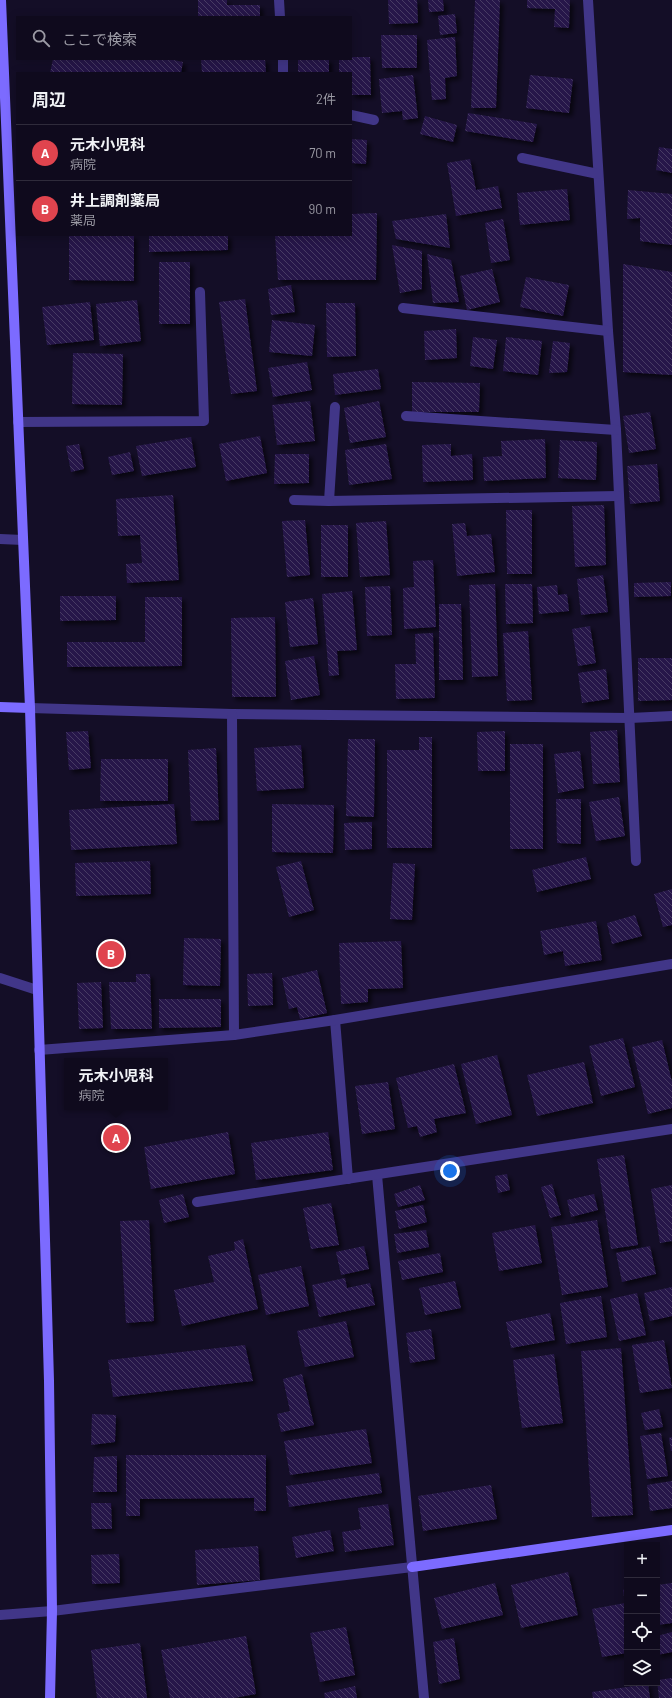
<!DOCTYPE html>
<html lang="ja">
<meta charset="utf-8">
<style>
body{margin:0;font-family:Barlow,"Noto Sans JP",sans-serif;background:#1d182a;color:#f1f3f6}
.controls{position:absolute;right:12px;bottom:12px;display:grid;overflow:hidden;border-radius:0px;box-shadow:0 2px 10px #0003}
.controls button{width:36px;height:36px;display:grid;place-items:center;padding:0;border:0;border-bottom:1px solid #2f2b3b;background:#0f0a1d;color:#f1f3f6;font:20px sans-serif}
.you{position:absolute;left:450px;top:1171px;width:14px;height:14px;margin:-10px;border:3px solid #fff;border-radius:50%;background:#1a73e8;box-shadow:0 0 0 6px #1a73e833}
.badge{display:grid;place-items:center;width:26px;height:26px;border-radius:50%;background:#ea580c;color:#fff;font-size:13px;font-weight:700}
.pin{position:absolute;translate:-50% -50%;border:2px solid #fff;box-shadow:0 1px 4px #0006}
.popup{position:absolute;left:64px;top:1058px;width:104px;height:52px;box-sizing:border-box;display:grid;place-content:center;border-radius:0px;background:#0f0a1d;filter:drop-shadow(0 1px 3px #0005);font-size:13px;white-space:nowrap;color:#9b9aa4}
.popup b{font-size:15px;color:#f1f3f6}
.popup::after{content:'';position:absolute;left:50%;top:100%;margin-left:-8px;border:8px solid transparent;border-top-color:#0f0a1d}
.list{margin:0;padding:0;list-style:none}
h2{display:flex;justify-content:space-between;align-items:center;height:52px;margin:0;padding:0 16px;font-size:17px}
h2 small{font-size:13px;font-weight:400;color:#9b9aa4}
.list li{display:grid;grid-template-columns:26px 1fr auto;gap:12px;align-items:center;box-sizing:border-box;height:56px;padding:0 16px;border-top:1px solid #2f2b3b}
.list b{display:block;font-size:15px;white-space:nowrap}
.list p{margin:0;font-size:13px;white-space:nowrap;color:#9b9aa4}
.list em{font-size:13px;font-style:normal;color:#9b9aa4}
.icon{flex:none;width:22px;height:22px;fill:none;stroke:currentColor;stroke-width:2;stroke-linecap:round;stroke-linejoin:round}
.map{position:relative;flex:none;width:672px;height:1698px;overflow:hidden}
.search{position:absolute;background:#0f0a1d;box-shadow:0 2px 10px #0003;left:16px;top:16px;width:336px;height:44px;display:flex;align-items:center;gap:10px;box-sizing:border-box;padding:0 14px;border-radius:0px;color:#9b9aa4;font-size:15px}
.panel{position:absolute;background:#0f0a1d;box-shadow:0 2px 10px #0003;left:16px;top:72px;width:336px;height:164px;border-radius:0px}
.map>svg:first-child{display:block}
.building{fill:url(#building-back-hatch);filter:url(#shadow)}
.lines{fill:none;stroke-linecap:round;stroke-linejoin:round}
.street{stroke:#413688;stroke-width:10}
.secondary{stroke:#7c6bff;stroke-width:10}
</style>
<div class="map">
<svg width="672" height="1698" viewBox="0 0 672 1698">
<defs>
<pattern id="building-back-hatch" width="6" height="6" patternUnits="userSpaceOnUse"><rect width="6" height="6" fill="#271949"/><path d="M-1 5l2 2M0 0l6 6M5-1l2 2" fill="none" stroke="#463a64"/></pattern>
<filter id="shadow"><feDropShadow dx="3.5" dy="3.5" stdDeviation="2" flood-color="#0009"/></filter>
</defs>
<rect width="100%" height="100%" fill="#140e27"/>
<g class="building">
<polygon points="198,0 227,0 227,5 260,5 260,17 198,17"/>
<polygon points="388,0 417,0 418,23 389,24"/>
<polygon points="428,0 443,0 444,11 429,12"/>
<polygon points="475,0 500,0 496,108 471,108"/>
<polygon points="527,0 570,0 569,28 554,27 555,9 527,8"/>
<polygon points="455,14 457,33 440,35 438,16"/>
<polygon points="381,35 417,35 417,68 382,68"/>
<polygon points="455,37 457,76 445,78 446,99 432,100 427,40"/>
<polygon points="351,57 370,57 371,95 351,95 351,73 339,73 339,59 351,59"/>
<polygon points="53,59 169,59 183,62 181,73 50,73"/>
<polygon points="201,59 265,59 266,73 202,73"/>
<rect x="298" y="59" width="31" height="14"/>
<polygon points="413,75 418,118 403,120 402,111 382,113 379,79"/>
<polygon points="530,75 573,79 569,113 526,108"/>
<polygon points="468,113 537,124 533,142 465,131"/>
<polygon points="425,116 457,125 453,142 420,134"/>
<polygon points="351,139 367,140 366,164 351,163"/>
<polygon points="659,147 672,149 672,173 656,170"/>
<polygon points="470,159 476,190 498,186 502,208 456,216 447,163"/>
<polygon points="567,189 570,220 520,225 517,193"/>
<polygon points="628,190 672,194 672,245 640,241 640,218 627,219"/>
<polygon points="377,213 376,280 278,280 275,235 351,235 351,214"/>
<polygon points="446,214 450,248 396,239 392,221"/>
<polygon points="503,219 510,260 491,263 485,223"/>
<polygon points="69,235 134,235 134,281 69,280"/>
<polygon points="149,235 228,235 228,250 149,252"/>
<polygon points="392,245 422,251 422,289 400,293"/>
<polygon points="427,254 451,260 459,302 433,303"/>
<rect x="159" y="262" width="31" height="62"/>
<polygon points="623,264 672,272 672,375 623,372"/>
<polygon points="492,269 500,302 467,310 460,276"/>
<polygon points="526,277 569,285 563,316 520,307"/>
<polygon points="291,285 295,312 271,315 268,289"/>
<polygon points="245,299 257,391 231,394 219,302"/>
<polygon points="137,300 141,341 100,346 96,304"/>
<polygon points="90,302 94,340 47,345 42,307"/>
<polygon points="326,303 355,303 356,356 327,357"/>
<polygon points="272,320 315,325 312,356 269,352"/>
<polygon points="456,329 457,358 425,360 424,331"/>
<polygon points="473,337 497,340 493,369 470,366"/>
<polygon points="506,337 542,341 538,375 503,371"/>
<polygon points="553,341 570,343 567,372 549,373"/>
<polygon points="73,353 123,354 122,405 72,404"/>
<polygon points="307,362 312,390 273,397 268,368"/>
<polygon points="378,369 381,389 335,395 333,374"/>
<polygon points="412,382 480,383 479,412 412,412"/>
<polygon points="310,401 315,441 277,445 272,405"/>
<polygon points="379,401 386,437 350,443 344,408"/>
<polygon points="650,412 656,449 629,453 623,416"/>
<polygon points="260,436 267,473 226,481 219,444"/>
<polygon points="191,437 196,467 142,476 136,446"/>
<polygon points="545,439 546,478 484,481 483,457 502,456 501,441"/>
<polygon points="560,440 597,442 596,480 558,478"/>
<polygon points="79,444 84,469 71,472 66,446"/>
<polygon points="386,444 392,479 349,485 345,450"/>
<polygon points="451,444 451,456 472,454 473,480 423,482 422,445"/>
<polygon points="130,452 134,471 112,475 108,457"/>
<polygon points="275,454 309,454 309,483 274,484"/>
<polygon points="657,464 660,501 630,504 627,466"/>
<polygon points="173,495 179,580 127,583 126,564 142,563 140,535 118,536 116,499"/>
<polygon points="604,505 606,565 575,567 572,506"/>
<polygon points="506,510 532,510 532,574 507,574"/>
<polygon points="305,520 310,575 287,577 282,521"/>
<polygon points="386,521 390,575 360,577 356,523"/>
<polygon points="465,523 467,536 491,534 495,572 457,576 452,524"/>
<rect x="321" y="525" width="27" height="52"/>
<polygon points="433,560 436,627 404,629 403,588 414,587 413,561"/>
<polygon points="603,575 608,612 581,615 577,579"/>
<polygon points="671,582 671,596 634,597 634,583"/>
<polygon points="495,584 498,676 472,677 469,585"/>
<polygon points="505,584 532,584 533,623 506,624"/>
<polygon points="557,585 558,595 567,594 569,611 539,614 537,587"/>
<polygon points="390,586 392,635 367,636 365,587"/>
<polygon points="352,591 357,650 337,651 339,675 329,676 322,594"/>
<polygon points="60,596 116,596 116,620 60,621"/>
<polygon points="145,597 182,597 182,666 67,667 67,642 145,642"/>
<polygon points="313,598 318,644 290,647 285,602"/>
<polygon points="439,604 461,604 463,680 439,680"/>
<polygon points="275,617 276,697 232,697 231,618"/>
<polygon points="590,626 596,663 578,666 572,629"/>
<polygon points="528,631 532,700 507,701 503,633"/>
<polygon points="433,633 435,698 396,699 395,664 416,664 415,634"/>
<polygon points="314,656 320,695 291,700 285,661"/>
<polygon points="638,658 672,658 672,700 638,701"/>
<polygon points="606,669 609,699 582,703 578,673"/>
<polygon points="617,730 620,782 593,784 590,732"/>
<polygon points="88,731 91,768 69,770 66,732"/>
<polygon points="505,731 505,771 478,771 477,732"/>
<polygon points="419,737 432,737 432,848 387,848 387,750 419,750"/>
<polygon points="348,739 375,739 374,817 346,816"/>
<rect x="510" y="744" width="33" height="105"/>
<polygon points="301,745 304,788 257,791 254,748"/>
<polygon points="216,748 219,820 191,821 188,750"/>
<polygon points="580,751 584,788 558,793 554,754"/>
<polygon points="101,759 168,759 168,801 100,801"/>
<polygon points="619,797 625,836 596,841 589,802"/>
<polygon points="556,799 581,799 581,844 557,843"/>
<polygon points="174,804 177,844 71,850 69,810"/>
<polygon points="272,804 334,805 333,853 272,852"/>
<polygon points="372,822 372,849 345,850 344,823"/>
<polygon points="586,857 591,879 537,892 532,870"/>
<polygon points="150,861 151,894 76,896 75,863"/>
<polygon points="301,861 314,910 289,917 276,867"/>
<polygon points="393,863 415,864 412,920 390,919"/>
<polygon points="672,889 672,925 663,927 654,894"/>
<polygon points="635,915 642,936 612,944 607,923"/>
<polygon points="596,921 602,960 565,966 563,951 544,955 540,931"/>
<polygon points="184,938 221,939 220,986 183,985"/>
<polygon points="401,941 403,988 368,989 368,1002 341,1004 339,943"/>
<polygon points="317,970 327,1013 300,1019 297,1007 289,1009 282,978"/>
<polygon points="272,973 273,1005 248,1006 247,974"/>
<polygon points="136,974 150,974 152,1029 111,1029 109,982 136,982"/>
<polygon points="101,982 103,1028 79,1029 77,983"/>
<polygon points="159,999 221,999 221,1027 159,1028"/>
<polygon points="623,1038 635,1087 601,1096 589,1046"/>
<polygon points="662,1040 672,1082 672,1108 648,1114 632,1047"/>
<polygon points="497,1055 512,1115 476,1124 461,1064"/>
<polygon points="584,1062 593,1103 537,1116 527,1075"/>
<polygon points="454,1064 466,1113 434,1119 437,1132 420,1137 417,1126 408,1128 396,1078"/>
<polygon points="388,1082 395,1129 362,1134 355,1086"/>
<polygon points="228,1132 235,1174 151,1189 144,1147"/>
<polygon points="328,1132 333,1170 256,1180 251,1143"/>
<polygon points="624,1155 638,1245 611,1249 597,1159"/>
<polygon points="507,1174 510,1190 498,1193 495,1176"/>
<polygon points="552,1184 561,1215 550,1218 541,1187"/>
<polygon points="420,1185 425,1200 398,1207 394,1194"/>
<polygon points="672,1185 672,1241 660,1243 651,1189"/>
<polygon points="183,1194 189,1217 164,1223 159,1200"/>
<polygon points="594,1194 598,1210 571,1217 567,1200"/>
<polygon points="331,1203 339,1245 311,1249 303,1208"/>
<polygon points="423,1205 427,1222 399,1229 395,1211"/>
<polygon points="149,1220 154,1321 126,1323 120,1221"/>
<polygon points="597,1220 608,1287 562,1295 551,1227"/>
<polygon points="535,1225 542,1263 499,1271 492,1233"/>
<polygon points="426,1230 429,1247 397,1253 394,1234"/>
<polygon points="243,1239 258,1309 182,1326 174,1290 214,1282 208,1256 235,1250 234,1242"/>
<polygon points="364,1246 369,1269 341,1275 336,1252"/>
<polygon points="650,1246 656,1274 622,1282 616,1253"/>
<polygon points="440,1253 443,1272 402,1280 398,1261"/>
<polygon points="301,1266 309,1306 266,1315 258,1275"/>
<polygon points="345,1278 347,1288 370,1283 375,1305 319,1317 312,1285"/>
<polygon points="455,1281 461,1308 425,1315 419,1288"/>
<polygon points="672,1287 672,1316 650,1321 644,1293"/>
<polygon points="637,1293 646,1335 619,1341 610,1299"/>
<polygon points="601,1296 607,1337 566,1344 560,1303"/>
<polygon points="550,1313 555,1340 511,1348 506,1322"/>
<polygon points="346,1321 354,1357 305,1367 297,1331"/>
<polygon points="431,1329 435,1359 410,1363 406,1333"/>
<polygon points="664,1340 672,1388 640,1393 632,1345"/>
<polygon points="245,1345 253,1381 113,1397 108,1360"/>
<polygon points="621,1348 633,1515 592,1517 581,1351"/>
<polygon points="554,1354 563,1423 522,1428 513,1360"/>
<polygon points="302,1374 314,1425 281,1432 277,1414 290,1411 283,1379"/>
<polygon points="659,1409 663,1427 645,1430 641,1413"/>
<polygon points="92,1414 116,1415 115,1442 91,1445"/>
<polygon points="366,1429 372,1463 290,1475 284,1441"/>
<polygon points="661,1433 668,1476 647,1479 640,1436"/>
<polygon points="672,1437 672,1451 671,1451 669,1438"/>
<polygon points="126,1455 266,1455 266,1511 254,1511 254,1498 140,1499 140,1516 126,1516"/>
<polygon points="117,1456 117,1492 93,1492 94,1457"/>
<polygon points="379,1473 382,1493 289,1507 286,1486"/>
<polygon points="672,1481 672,1508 650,1511 647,1485"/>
<polygon points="491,1485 497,1519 423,1531 418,1496"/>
<polygon points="91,1503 111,1503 112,1529 92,1529"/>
<polygon points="388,1504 394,1545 345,1552 342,1532 361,1529 358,1508"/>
<polygon points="330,1530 334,1551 296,1558 292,1537"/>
<polygon points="258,1546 260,1580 197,1585 195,1550"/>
<polygon points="119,1554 120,1583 92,1584 91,1555"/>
<polygon points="568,1572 578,1615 521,1628 511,1585"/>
<polygon points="495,1583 503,1615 442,1629 434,1598"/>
<polygon points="672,1583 672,1623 658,1625 657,1585"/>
<polygon points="627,1589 627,1653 602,1657 592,1609 625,1603 623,1590"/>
<polygon points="346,1627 355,1675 320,1682 310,1633"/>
<polygon points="672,1632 672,1652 657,1655 657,1636"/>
<polygon points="246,1636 256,1694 234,1698 170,1698 161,1650"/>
<polygon points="454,1638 460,1679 439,1684 433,1642"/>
<polygon points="140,1643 147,1698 97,1698 91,1650"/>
<polygon points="672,1678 672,1698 659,1698 657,1680"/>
<polygon points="648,1684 650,1698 593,1698 592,1692"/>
<polygon points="355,1686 357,1698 325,1698 324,1693"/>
</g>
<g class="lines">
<g class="street">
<polyline points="279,0 280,17"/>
<polyline points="588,0 608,331 616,430 636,861"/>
<polyline points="283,59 283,73"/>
<polyline points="351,115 374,120"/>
<polyline points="522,158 598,174"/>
<polyline points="403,308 608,331"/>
<polyline points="335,407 329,501 618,496"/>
<polyline points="406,416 616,430"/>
<polyline points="18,422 204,421 200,292"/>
<polyline points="294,500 329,501"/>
<polyline points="0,539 23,540"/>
<polyline points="30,708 232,714 630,718 672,716"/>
<polyline points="232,714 234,1035"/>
<polyline points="0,978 37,990"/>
<polyline points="335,1020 348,1179"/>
<polyline points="39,1050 234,1035 335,1020 672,964"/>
<polyline points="377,1175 424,1698"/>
<polyline points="197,1202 672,1129"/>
<polyline points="0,1615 52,1611 412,1567"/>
</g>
<g class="secondary">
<polyline points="1,0 30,708 49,1381 52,1611 50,1698"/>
<polyline points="0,707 30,708"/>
<polyline points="412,1567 672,1530"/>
</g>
</g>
</svg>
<div class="controls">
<button>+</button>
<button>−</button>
<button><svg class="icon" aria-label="locate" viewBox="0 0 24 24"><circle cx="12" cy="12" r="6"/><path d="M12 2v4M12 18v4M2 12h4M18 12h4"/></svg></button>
<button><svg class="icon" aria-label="layers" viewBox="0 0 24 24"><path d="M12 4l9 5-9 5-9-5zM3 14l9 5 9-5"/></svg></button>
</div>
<div class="you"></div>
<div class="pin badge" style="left:116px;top:1138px;background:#e0444e">A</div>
<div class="popup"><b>元木小児科</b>病院</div>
<div class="pin badge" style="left:111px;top:954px;background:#e0444e">B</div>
<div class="search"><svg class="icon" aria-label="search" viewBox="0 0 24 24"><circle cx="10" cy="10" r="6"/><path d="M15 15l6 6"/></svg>ここで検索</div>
<section class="panel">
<h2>周辺<small>2件</small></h2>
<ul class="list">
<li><span class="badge" style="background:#e0444e">A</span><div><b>元木小児科</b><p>病院</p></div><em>70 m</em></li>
<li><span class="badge" style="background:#e0444e">B</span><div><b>井上調剤薬局</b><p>薬局</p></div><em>90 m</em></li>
</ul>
</section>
</div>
